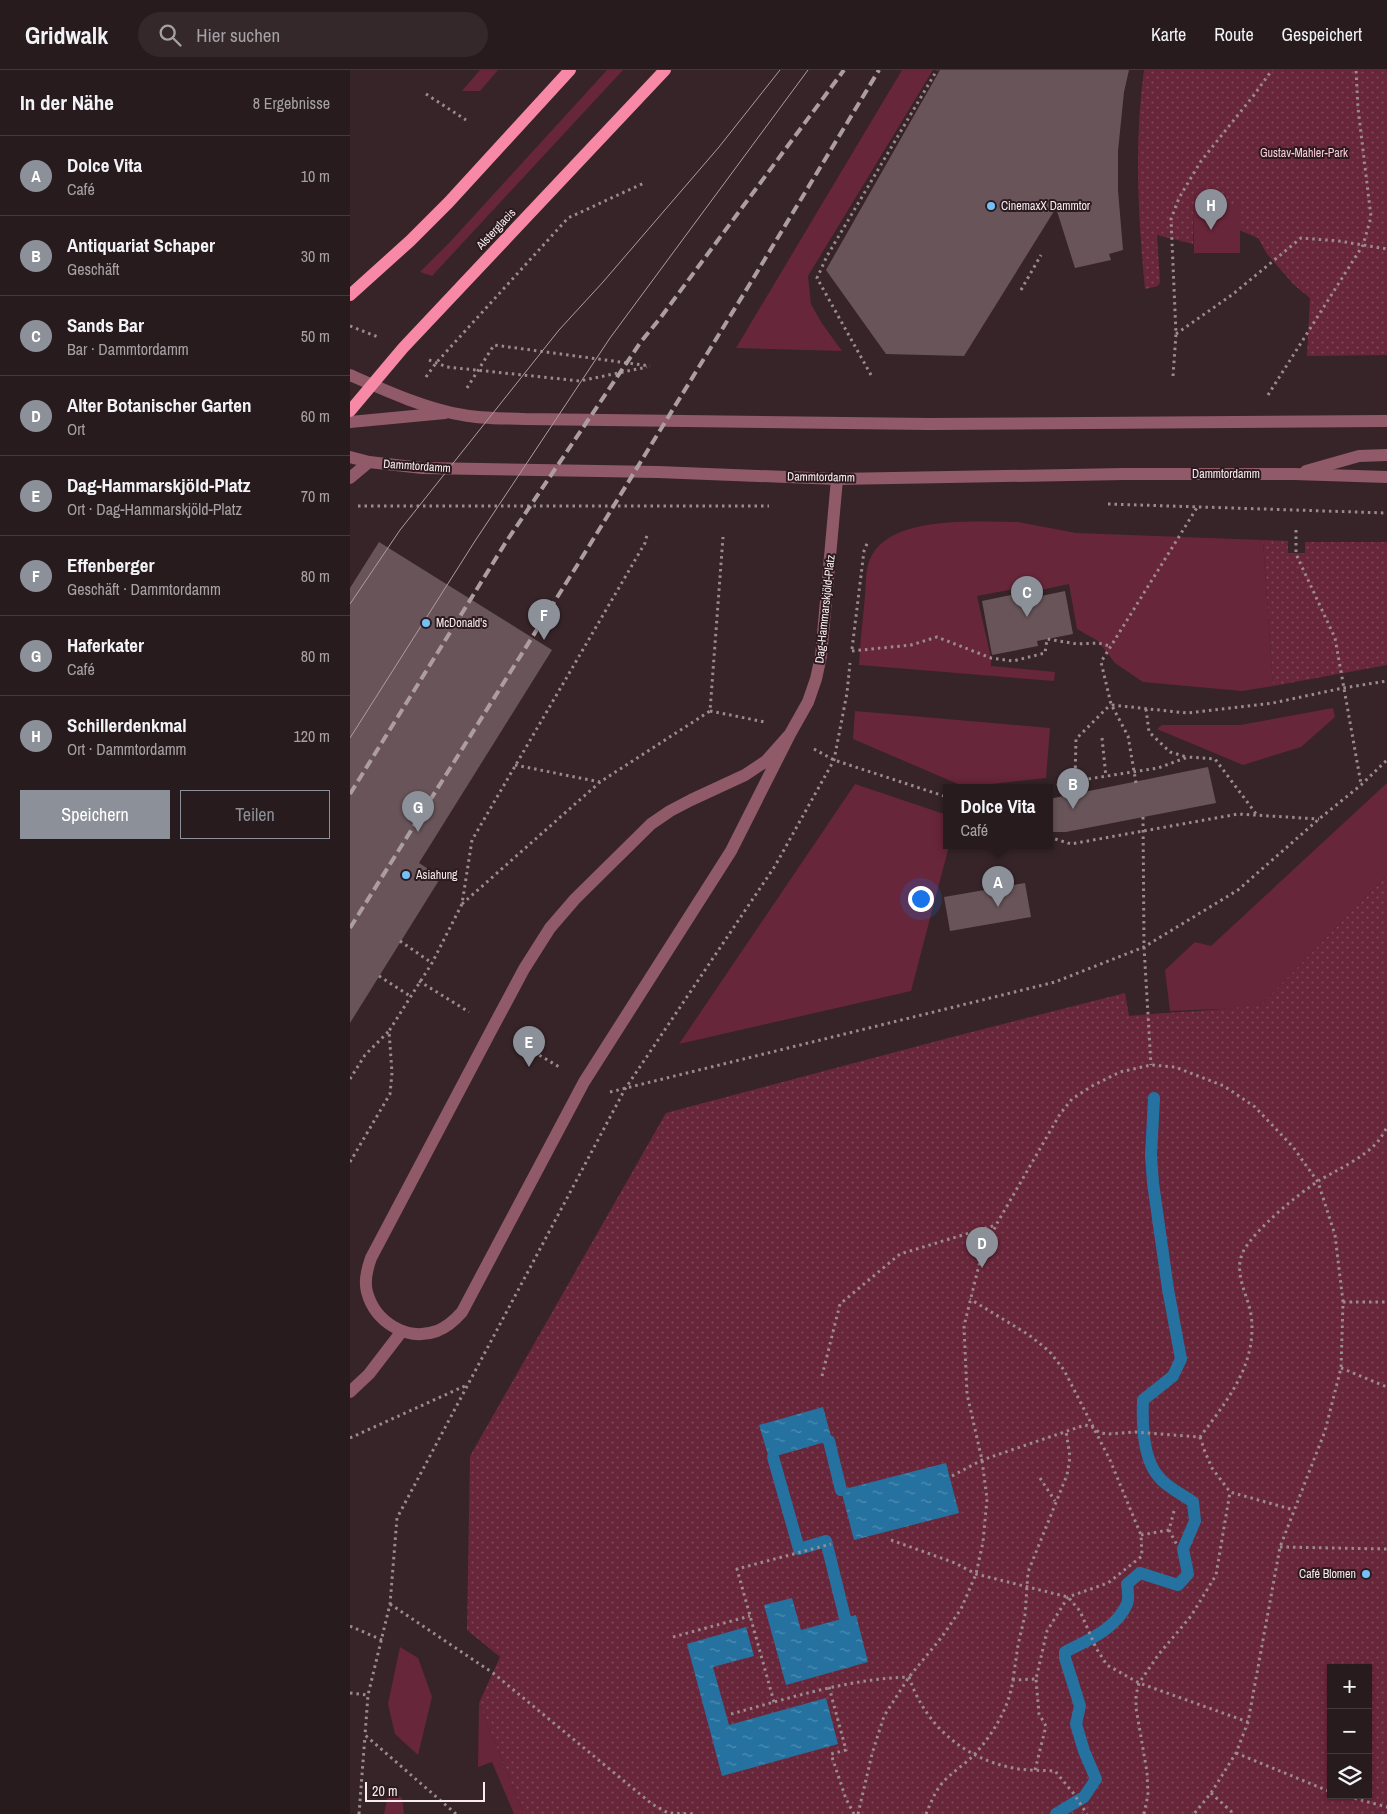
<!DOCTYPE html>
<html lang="de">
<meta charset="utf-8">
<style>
body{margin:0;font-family:"Archivo Narrow",sans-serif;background:#34282b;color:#f1f3f6}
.controls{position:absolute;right:15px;bottom:15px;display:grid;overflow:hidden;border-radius:0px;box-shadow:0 1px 4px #0004}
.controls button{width:45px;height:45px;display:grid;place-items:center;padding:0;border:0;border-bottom:1px solid #44393c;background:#281b1e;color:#f1f3f6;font:25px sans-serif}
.scale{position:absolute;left:15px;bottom:12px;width:120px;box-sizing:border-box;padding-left:5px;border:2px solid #f8ecef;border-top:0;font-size:14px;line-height:18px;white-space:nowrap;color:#f8ecef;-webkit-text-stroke:4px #2b1a1f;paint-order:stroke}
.you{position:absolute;left:570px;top:828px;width:18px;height:18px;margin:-12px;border:4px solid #fff;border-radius:50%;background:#1a73e8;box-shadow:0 0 0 8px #1a73e833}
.badge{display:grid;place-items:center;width:32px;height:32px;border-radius:50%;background:#8c9099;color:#fff;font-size:16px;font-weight:700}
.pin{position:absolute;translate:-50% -41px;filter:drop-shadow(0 1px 2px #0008)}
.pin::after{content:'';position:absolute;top:26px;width:18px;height:15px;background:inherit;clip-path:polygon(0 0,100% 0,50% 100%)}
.popup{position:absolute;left:593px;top:714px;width:110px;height:65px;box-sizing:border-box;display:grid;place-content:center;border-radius:0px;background:#281b1e;filter:drop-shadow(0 1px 4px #0005);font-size:16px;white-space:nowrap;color:#a5a1a4}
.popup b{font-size:19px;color:#f1f3f6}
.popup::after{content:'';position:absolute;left:50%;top:100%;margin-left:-10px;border:10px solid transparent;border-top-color:#281b1e}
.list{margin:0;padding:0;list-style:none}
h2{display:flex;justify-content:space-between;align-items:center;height:65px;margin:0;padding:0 20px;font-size:21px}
h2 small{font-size:16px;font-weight:400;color:#a5a1a4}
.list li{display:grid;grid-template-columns:32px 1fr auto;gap:15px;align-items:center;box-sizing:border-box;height:80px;padding:0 20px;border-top:1px solid #44393c}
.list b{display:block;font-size:19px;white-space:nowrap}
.list p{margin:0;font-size:16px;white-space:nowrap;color:#a5a1a4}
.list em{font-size:16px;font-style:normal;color:#a5a1a4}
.actions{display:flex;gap:10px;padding:15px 20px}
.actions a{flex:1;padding:11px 0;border:1px solid #8c9099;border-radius:0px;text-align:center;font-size:18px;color:#8c9099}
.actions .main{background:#8c9099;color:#fff}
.icon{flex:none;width:28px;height:28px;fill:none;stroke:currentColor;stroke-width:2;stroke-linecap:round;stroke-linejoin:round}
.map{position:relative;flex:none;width:1037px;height:1744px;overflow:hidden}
header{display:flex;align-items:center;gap:30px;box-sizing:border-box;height:70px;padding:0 25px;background:#281b1e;border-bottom:1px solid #44393c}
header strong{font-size:24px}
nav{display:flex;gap:28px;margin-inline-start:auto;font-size:18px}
.search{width:350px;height:45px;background:#34282b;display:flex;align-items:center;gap:12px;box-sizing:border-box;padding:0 18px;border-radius:28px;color:#a5a1a4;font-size:19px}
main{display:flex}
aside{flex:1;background:#281b1e}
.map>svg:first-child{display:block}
.green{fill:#68263a}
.park{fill:url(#park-dots);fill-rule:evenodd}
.water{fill:url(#water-ripples)}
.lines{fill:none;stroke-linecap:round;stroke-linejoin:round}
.stream{stroke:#2572a0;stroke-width:12}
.building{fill:#695559}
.path{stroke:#9a8b8e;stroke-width:3;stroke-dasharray:2.5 4;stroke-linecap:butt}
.minor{stroke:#915a68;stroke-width:12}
.major{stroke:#f788a6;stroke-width:12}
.tram{stroke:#ac9da1;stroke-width:1}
.rail{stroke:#ac9da1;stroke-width:4;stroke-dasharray:10 5;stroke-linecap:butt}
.poi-dot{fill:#73c1f5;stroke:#2b1a1f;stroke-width:2}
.labels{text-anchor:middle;stroke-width:4;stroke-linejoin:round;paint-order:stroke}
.park-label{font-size:12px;fill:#faccd6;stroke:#2b1a1f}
.poi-label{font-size:12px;fill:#f8ecef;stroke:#2b1a1f;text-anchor:start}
.street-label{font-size:12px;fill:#f8ecef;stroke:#2b1a1f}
</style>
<header>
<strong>Gridwalk</strong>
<div class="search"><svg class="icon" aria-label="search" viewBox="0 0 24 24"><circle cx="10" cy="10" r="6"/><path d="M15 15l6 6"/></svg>Hier suchen</div>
<nav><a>Karte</a><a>Route</a><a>Gespeichert</a></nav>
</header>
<main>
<aside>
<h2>In der Nähe<small>8 Ergebnisse</small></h2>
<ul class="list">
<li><span class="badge">A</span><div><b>Dolce Vita</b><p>Café</p></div><em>10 m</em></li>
<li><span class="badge">B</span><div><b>Antiquariat Schaper</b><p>Geschäft</p></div><em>30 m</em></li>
<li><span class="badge">C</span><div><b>Sands Bar</b><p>Bar · Dammtordamm</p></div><em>50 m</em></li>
<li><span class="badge">D</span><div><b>Alter Botanischer Garten</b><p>Ort</p></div><em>60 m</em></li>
<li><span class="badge">E</span><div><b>Dag-Hammarskjöld-Platz</b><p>Ort · Dag-Hammarskjöld-Platz</p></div><em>70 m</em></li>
<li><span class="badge">F</span><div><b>Effenberger</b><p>Geschäft · Dammtordamm</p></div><em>80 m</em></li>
<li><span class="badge">G</span><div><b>Haferkater</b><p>Café</p></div><em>80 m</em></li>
<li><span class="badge">H</span><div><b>Schillerdenkmal</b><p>Ort · Dammtordamm</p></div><em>120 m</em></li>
</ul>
<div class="actions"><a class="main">Speichern</a><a>Teilen</a></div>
</aside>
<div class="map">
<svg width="1037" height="1744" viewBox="0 0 1037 1744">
<defs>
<pattern id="park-dots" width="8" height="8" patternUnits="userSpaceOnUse" patternTransform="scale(1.25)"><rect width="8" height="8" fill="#68263a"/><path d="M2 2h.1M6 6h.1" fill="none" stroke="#7e4657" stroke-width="1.8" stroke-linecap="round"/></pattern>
<pattern id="water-ripples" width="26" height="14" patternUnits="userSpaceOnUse" patternTransform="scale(1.25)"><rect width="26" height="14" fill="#2572a0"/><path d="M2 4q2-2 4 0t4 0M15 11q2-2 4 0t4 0" fill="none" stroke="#508db2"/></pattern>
</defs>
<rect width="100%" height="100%" fill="#362428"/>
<g class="green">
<polygon points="130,0 148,0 130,21 112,21"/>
<polygon points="257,0 273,0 82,206 70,202 100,172"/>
<polygon points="552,0 583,0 458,206 461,234 471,252 492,281 386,278"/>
<polygon points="843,136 890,136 890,183 844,183"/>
<path d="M668 452 726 463 913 470 923 616 892 621 793 612 765 593 748 571 727 559 719 514 681 522 680 516 627 526 641 588V596L705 602 704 611 509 595C510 572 513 549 515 526 516 513 515 497 522 485 544 445 629 452 668 452Z"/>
<polygon points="983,638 985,647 951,677 893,695 807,659 812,655 890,655"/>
<polygon points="505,641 700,658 696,708 615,717 503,669"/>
<polygon points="1037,713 1037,805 912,934 893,938 820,941 815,900 845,872 861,876"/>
<polygon points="505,714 597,745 597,776 599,776 561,921 329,974"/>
<polygon points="50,1577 68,1588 82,1627 68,1685 45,1664 38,1634"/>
<polygon points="129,1633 174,1744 164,1744 142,1692 128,1697"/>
<polygon points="39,1720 52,1728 54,1744 34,1744"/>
</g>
<g class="park">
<path d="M794 0H1037V285L957 286 960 228 944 215 917 184 908 168 889 160V136H843V174L807 165 810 212 808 216 795 219C788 146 784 73 794 0Z"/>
<polygon points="913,470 938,471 938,483 955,483 955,472 1037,472 1037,595 923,616"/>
<path d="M1037 805V1744H174L129 1633 150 1587 117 1560 120 1386 316 1043 606 966 775 923 779 946C823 941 868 942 912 934ZM981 1598H1018V1725H981Z"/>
</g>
<g class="water">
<polygon points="473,1337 482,1370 419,1388 409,1355"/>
<polygon points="596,1393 609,1443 504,1470 491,1420"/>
<polygon points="442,1528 451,1560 506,1545 518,1592 436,1615 414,1535"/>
<polygon points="396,1557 404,1586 363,1597 379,1655 476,1628 488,1674 372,1706 337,1574"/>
</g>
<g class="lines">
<g class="stream">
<polyline points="479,1371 491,1420"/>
<polyline points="423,1387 449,1479 476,1471 495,1548"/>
<path d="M706 1744 734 1727 746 1709 734 1681 726 1654 730 1636 715 1588V1582C738 1570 766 1559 777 1534 779 1529 778 1520 777 1514L790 1503 828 1515 838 1504 833 1479 845 1451 843 1432C832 1424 816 1417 808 1406 793 1388 792 1353 793 1330L823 1306 831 1289 818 1219 803 1113 801 1085 804 1028"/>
</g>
</g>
<g class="building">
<polygon points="590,0 779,0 774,22 768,81 768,120 773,180 759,184 761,190 725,198 706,138 614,286 536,284 476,200"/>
<polygon points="29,472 202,580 69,793 91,807 0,953 0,518"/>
<polygon points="715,521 723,564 687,571 688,576 642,585 632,531 675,522 677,529"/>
<polygon points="858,697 866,733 716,762 699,762 699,729"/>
<polygon points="675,813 681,847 600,861 594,827"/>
</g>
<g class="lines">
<g class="path">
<polyline points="76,24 116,50"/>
<polyline points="671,220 691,185"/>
<polyline points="0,256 28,267"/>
<polyline points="826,264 883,224 951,168 989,171 1037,179"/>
<polyline points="79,290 97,297 230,311 297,297"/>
<polyline points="521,305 467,208 477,186 587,0"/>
<polyline points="823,306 826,264 821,149 829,128 851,91 904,25 922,0"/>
<polyline points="76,307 86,293 218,148 294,113"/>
<polyline points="117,318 144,275 300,296"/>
<polyline points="918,325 1013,175 1021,147 1008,38 1006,0"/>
<polyline points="758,434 1037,443"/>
<polyline points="8,436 419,436"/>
<polyline points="946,460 946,484 985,568 1011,714"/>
<polyline points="502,579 514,481 518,471"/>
<polyline points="502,581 561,575 587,567 641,588 663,591 695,583 697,569 727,574 748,573 760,576"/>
<polyline points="762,635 837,643 923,633 993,618 1037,611"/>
<polyline points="796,639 799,662 820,682 837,687"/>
<polyline points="360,641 415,652"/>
<polyline points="752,668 756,707"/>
<polyline points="464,679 484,690 597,727"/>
<polyline points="165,695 250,712 360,641 373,467"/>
<polyline points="725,711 726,669 761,634"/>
<polyline points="786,713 778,666 761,634 751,592 848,436"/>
<polyline points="694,718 725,711 808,698 838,687 865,689 907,745"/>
<polyline points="793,747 794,877 801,995"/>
<polyline points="699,767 721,774 888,744 969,749"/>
<polyline points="112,834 250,712"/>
<polyline points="50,871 82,893"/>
<polyline points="29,906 60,926"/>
<polyline points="69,911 119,942"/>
<polyline points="167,972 211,998"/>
<polyline points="0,1009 15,985 39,961"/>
<polyline points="260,1022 705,912 794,877 888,820 969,749 1011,715 1037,690"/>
<polyline points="0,1092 40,1024 42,1003 39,961 82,893 112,834 122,770 295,473 297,465"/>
<polyline points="993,1232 1037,1232"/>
<polyline points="991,1298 1037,1317"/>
<polyline points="472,1306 490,1234 550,1184 646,1155"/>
<polyline points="850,1367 855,1382 862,1398 880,1422 944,1440"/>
<polyline points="0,1368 117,1315"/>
<path d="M602 1406 632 1390 735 1355 742 1357 750 1363 759 1364 785 1362 850 1367C877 1331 908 1293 901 1245 898 1225 883 1203 893 1182 903 1161 949 1123 970 1110 987 1100 1017 1086 1029 1070 1032 1066 1035 1061 1037 1057"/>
<polyline points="690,1408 705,1431"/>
<polyline points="824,1441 819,1460 827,1475"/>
<polyline points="791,1465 819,1460"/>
<polyline points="541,1470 605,1493 626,1504 718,1527 730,1541 746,1578 757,1595 789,1613 898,1652"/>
<polyline points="930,1477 1037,1479"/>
<polyline points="40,1534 143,1603 302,1734 318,1743 345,1744"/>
<polyline points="0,1556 32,1570"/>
<polyline points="323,1567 400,1546"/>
<polyline points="663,1610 668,1575 675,1545 678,1502 717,1405 720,1387 716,1361"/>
<polyline points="479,1617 496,1680 481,1684 496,1729 504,1744"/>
<polyline points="0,1623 18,1625"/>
<polyline points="424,1632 387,1499 481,1474"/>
<path d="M381 1644C440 1628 497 1609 559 1607 575 1655 613 1688 663 1698 677 1701 691 1700 705 1701L724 1724 737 1744"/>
<polyline points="886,1683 981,1722"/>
<polyline points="685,1700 696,1656 689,1644 686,1609"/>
<polyline points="861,1723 884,1744"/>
<polyline points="992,1725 1037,1737"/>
<polyline points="9,1744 15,1666"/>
<polyline points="106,1744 15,1665 18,1625 40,1534 47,1448 275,1019 425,796 484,690 497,623 500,593"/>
<polyline points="508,1744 522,1684 534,1646 559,1607 591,1568 611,1539 626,1504 633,1472 637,1429 632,1390 617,1324 614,1256 629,1195 646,1155 710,1044 722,1029 742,1016 770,1002 801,995 825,997 874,1016 905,1037 943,1077 968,1112 985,1165 993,1232 991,1298 975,1361 930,1477 898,1652 886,1683 861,1723 844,1744"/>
<path d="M576 1744C581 1732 586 1719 595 1710 604 1701 615 1694 624 1685 643 1664 659 1638 663 1610L686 1609 697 1561 718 1527 758 1513 792 1486 791 1465 760 1390 714 1300 699 1281 679 1265 620 1229"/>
<polyline points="794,1744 798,1725 797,1702 786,1638 786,1625 789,1613 809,1584 841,1546 866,1505 880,1422"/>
</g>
<g class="minor">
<path d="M0 305C34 320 76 339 113 345 133 349 154 348 175 349L579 354 1037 351"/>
<polyline points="0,352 95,343"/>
<polyline points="0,387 19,392 72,398 308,402 487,409 774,404 944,404 1037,407"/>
<polyline points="956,401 1009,386 1037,385"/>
<polyline points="0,408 19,392"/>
<path d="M440 664 416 691 395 705 341 730 320 741 301 754 225 829 200 858 174 899 143 957 21 1188C17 1199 14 1211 17 1222 25 1252 57 1272 87 1261 97 1257 105 1250 112 1242L234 1012 381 781 440 664 458 632 466 609 471 586 487 409"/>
<polyline points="0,1322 19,1304 52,1261"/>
</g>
<g class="major">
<polyline points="0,225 60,171 99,132 220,0"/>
<polyline points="0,341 53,278 315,0"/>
</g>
<g class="tram">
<polyline points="0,534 50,460 209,260 253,212 369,77 430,0"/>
<polyline points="0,668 125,471 260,268 458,0"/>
</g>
<g class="rail">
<polyline points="0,724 156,472 290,273 311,247 494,0"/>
<polyline points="0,858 228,494 398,217 529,0"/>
</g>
</g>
<g class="poi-dot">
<circle cx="641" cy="136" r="5"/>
<circle cx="76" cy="553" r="5"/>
<circle cx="56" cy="805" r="5"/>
<circle cx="1016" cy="1504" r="5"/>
</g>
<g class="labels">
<g class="park-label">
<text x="954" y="87">Gustav-Mahler-Park</text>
</g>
<g class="poi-label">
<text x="651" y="140">CinemaxX Dammtor</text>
<text x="86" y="557">McDonald's</text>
<text x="66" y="809">Asiahung</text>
<text x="1006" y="1508" text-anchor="end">Café Blomen</text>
</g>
<g class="street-label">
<text transform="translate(146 159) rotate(-47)" y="4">Alsterglacis</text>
<text transform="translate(67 396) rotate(4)" y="4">Dammtordamm</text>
<text x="876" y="408">Dammtordamm</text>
<text transform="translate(471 407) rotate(1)" y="4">Dammtordamm</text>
<text transform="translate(475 539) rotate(-84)" y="4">Dag-Hammarskjöld-Platz</text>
</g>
</g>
</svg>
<div class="controls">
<button>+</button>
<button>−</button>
<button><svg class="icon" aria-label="layers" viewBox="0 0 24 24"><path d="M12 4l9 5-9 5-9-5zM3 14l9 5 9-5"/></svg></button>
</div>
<div class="scale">20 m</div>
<div class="you"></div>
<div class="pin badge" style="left:648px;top:837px">A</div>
<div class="popup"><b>Dolce Vita</b>Café</div>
<div class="pin badge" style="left:723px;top:739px">B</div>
<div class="pin badge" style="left:677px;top:547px">C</div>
<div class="pin badge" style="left:632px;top:1198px">D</div>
<div class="pin badge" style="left:179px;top:997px">E</div>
<div class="pin badge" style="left:194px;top:570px">F</div>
<div class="pin badge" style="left:68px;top:762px">G</div>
<div class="pin badge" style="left:861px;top:160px">H</div>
</div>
</main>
